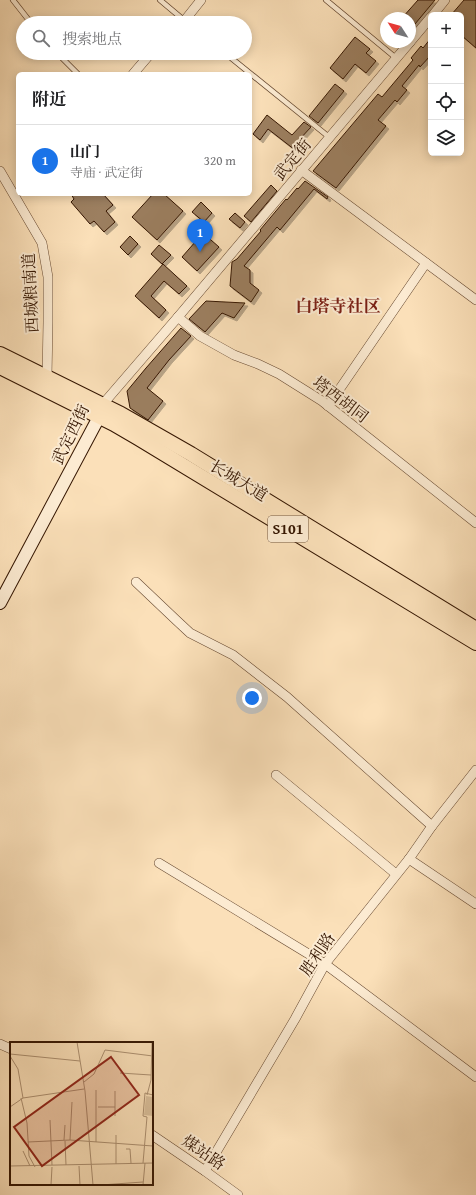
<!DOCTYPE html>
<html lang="zh">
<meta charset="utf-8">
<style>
body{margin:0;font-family:"Gentium Book Plus","Noto Serif SC",serif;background:#f2f2f2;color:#202124}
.controls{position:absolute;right:12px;top:12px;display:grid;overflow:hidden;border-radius:6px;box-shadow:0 2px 10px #0003}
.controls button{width:36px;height:36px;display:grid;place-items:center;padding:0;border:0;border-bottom:1px solid #e0e0e0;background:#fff;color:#202124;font:20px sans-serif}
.compass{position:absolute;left:380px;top:12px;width:36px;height:36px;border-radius:50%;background:#fff;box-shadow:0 2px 10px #0003;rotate:306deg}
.you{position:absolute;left:252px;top:698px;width:14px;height:14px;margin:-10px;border:3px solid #fff;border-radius:50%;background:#1a73e8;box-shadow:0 0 0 6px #1a73e833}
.badge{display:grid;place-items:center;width:26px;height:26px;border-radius:50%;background:#1a73e8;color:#fff;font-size:13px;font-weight:700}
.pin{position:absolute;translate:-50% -33px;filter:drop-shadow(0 1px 2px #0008)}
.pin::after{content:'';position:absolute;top:21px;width:14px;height:12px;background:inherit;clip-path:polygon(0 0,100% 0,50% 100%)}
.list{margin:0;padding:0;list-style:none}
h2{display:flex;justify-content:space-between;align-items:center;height:52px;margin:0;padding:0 16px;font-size:17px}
h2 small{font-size:13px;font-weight:400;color:#757577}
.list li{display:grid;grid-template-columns:26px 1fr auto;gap:12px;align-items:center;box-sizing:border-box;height:72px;padding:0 16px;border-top:1px solid #e0e0e0}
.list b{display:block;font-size:15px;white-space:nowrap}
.list p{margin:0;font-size:13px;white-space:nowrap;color:#757577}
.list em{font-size:13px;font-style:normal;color:#757577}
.icon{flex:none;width:22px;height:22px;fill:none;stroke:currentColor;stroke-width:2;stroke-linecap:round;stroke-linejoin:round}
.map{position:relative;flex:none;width:476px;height:1195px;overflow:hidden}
.search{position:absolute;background:#fff;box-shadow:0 2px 10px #0003;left:16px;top:16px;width:236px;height:44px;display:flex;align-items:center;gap:10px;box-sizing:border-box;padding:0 14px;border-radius:22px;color:#757577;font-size:15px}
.panel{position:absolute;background:#fff;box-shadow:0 2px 10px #0003;left:16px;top:72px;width:236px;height:124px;border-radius:6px}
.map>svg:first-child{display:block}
.building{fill:#9c7f61;stroke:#351602;filter:url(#shadow)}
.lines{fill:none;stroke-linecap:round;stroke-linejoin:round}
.lane-casing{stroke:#664830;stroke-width:6}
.street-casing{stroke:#664830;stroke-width:10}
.secondary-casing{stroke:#351602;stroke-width:14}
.primary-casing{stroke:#351602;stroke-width:16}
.lane{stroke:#fcebd2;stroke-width:4.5}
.street{stroke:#fcebd2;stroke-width:9}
.secondary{stroke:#fcebd2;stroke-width:12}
.primary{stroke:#fbe0b9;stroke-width:14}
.labels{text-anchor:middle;stroke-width:4;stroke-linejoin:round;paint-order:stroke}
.shield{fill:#fcebd2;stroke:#715640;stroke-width:1}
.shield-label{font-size:15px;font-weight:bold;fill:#351602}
.street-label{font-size:16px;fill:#351602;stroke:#fcebd2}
.neighbourhood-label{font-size:17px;font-weight:bold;fill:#7a1f14;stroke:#fcebd2}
.inset-road{fill:none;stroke:#ac8f70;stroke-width:1}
.view{fill:#8f2418;fill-opacity:0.15;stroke:#8f2418;stroke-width:2}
.inset-edge{fill:none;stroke:#351602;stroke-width:2}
</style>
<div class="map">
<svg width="476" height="1195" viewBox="0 0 476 1195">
<defs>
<filter id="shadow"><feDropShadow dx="3" dy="3" stdDeviation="0" flood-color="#0004"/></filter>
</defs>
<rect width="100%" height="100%" fill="#fbe0b9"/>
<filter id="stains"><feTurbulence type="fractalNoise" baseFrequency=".005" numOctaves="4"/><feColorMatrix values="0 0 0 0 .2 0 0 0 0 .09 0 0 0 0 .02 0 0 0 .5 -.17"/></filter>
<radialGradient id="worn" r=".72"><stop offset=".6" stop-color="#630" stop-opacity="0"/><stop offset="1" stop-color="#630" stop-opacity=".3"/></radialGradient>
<g class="building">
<polygon points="418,0 435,0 410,30 410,18 402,18"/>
<polygon points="464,0 476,0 476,48 461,35 461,15 451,15"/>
<polygon points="355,37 370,49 366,53 376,61 366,73 355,64 343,79 330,68"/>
<polygon points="431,38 431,55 420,67 419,65 402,86 407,90 397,102 395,100 378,120 386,126 336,188 313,171 378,94 382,97 413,60 411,58 421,46 423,48"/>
<polygon points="335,84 344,91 318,123 309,116"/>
<polygon points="267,115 292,135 304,122 311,127 299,140 301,142 295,150 268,129 260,140 253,134"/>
<polygon points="305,181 328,197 327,199 314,189 280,230 277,227 244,266 250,270 250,283 259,290 251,302 230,286 232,262 237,259 261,231 260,230 286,199 287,200 297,188 298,189"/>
<polygon points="271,185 277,191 251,222 244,216"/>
<polygon points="71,194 103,194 113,205 106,211 115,222 104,232 94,221 90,224 71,202 74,199"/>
<polygon points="153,194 164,194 183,211 157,240 132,217"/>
<polygon points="201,202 212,213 204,222 192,212"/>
<polygon points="235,213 245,222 240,228 229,219"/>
<polygon points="203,233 219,247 197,271 182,257"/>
<polygon points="130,236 138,244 128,255 120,247"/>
<polygon points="159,245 171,255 162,264 151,254"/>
<polygon points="163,264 187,286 179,294 164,281 151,296 166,310 159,318 135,296"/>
<polygon points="206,301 245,303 234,318 222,313 205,332 189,319"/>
<polygon points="181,328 191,336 169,360 147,388 163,401 148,420 130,408 127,391 146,368"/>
</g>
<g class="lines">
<g class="lane-casing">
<g id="lane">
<polyline points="13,0 31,23"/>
<polyline points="160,0 185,21"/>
<polyline points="326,0 396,58"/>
<polyline points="57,53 78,74"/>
<polyline points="225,53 329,137"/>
</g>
</g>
<g class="street-casing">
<g id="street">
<polyline points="433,15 445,0"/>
<polyline points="185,20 201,0"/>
<polyline points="410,42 431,17"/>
<polyline points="133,74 151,53"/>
<polyline points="301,170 476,300"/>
<polyline points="0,171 42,243 48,277 48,322 47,378"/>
<polyline points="178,317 200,336 234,355 258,364 279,374 322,401 476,523"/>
<polyline points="103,404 178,317 410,42"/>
<polyline points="328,406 426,263"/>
<polyline points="136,582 175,619 190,633 233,655 287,697 432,826"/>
<polyline points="276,775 396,874"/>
<polyline points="409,859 476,904"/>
<polyline points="159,863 325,964 476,1077"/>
<polyline points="0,1044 11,1049"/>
<polyline points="152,1135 205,1171 238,1195"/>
<polyline points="205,1171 295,1019 325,964 409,859 432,826 476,770"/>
</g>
</g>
<g class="secondary-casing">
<polyline id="secondary" points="0,603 99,417 102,407"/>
</g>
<g class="primary-casing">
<g id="primary">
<polyline points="0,354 121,414 191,454 476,629"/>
<polyline points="0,367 114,424 138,438 476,643"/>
</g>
</g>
<use href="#lane" class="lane"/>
<use href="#street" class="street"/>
<use href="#secondary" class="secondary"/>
<use href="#primary" class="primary"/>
</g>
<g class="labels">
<rect class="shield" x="268" y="516" width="40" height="26" rx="3"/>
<g class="shield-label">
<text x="288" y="534">S101</text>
</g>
<g class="street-label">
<text transform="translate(292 159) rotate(-50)" y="6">武定街</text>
<text transform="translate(30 293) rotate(-93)" y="6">西城粮南道</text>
<text transform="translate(341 399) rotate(37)" y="6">塔西胡同</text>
<text transform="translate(70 434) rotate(-64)" y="6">武定西街</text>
<text transform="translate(239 480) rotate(31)" y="6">长城大道</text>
<text transform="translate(317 954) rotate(-56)" y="6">胜利路</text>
<text transform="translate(204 1152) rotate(34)" y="6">煤站路</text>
</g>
<g class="neighbourhood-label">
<text x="338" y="312">白塔寺社区</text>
</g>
</g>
<g transform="translate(10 1042)">
<rect width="143" height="143" fill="#fbe0b9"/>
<path d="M136 54 143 55V74L134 73Z" fill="#d9be9a"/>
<path class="inset-road" d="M67 0 75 49 83 143M0 12 70 19M0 14 8 27 13 56M110 31 141 33M74 40 84 32 95 8 143 14M86 48V100M137 53 141 38 142 0M11 56 17 81 19 114 25 125M0 65 13 56 74 47M88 65H105M105 74V49M40 78 42 123M106 93V122M54 98 55 83M60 98 62 60M55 99 56 123M18 100 60 98 143 104M116 107H120L121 121M13 109 20 124M133 121 137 75 133 74 135 51 143 53M0 124 143 121M69 124 70 143M41 143 42 125M91 143 133 140M133 143 135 121"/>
<path class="view" d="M101 15 129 53 32 124 4 85Z"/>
<rect width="143" height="143" class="inset-edge"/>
</g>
<rect width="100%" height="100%" filter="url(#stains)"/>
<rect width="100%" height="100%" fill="url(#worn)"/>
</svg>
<div class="controls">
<button>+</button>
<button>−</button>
<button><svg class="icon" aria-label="locate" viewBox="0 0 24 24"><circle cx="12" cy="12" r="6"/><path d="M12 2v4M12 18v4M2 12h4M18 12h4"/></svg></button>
<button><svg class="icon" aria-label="layers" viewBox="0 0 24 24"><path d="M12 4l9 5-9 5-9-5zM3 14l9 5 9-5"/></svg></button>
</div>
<svg class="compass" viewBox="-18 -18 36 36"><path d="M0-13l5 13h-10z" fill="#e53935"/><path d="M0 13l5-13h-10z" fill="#757577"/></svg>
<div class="you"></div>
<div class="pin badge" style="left:200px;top:252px">1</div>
<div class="search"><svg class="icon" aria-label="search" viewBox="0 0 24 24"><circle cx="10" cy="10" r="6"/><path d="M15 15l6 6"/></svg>搜索地点</div>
<section class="panel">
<h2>附近<small></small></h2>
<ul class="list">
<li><span class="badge">1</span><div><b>山门</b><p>寺庙 · 武定街</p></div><em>320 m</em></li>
</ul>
</section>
</div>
